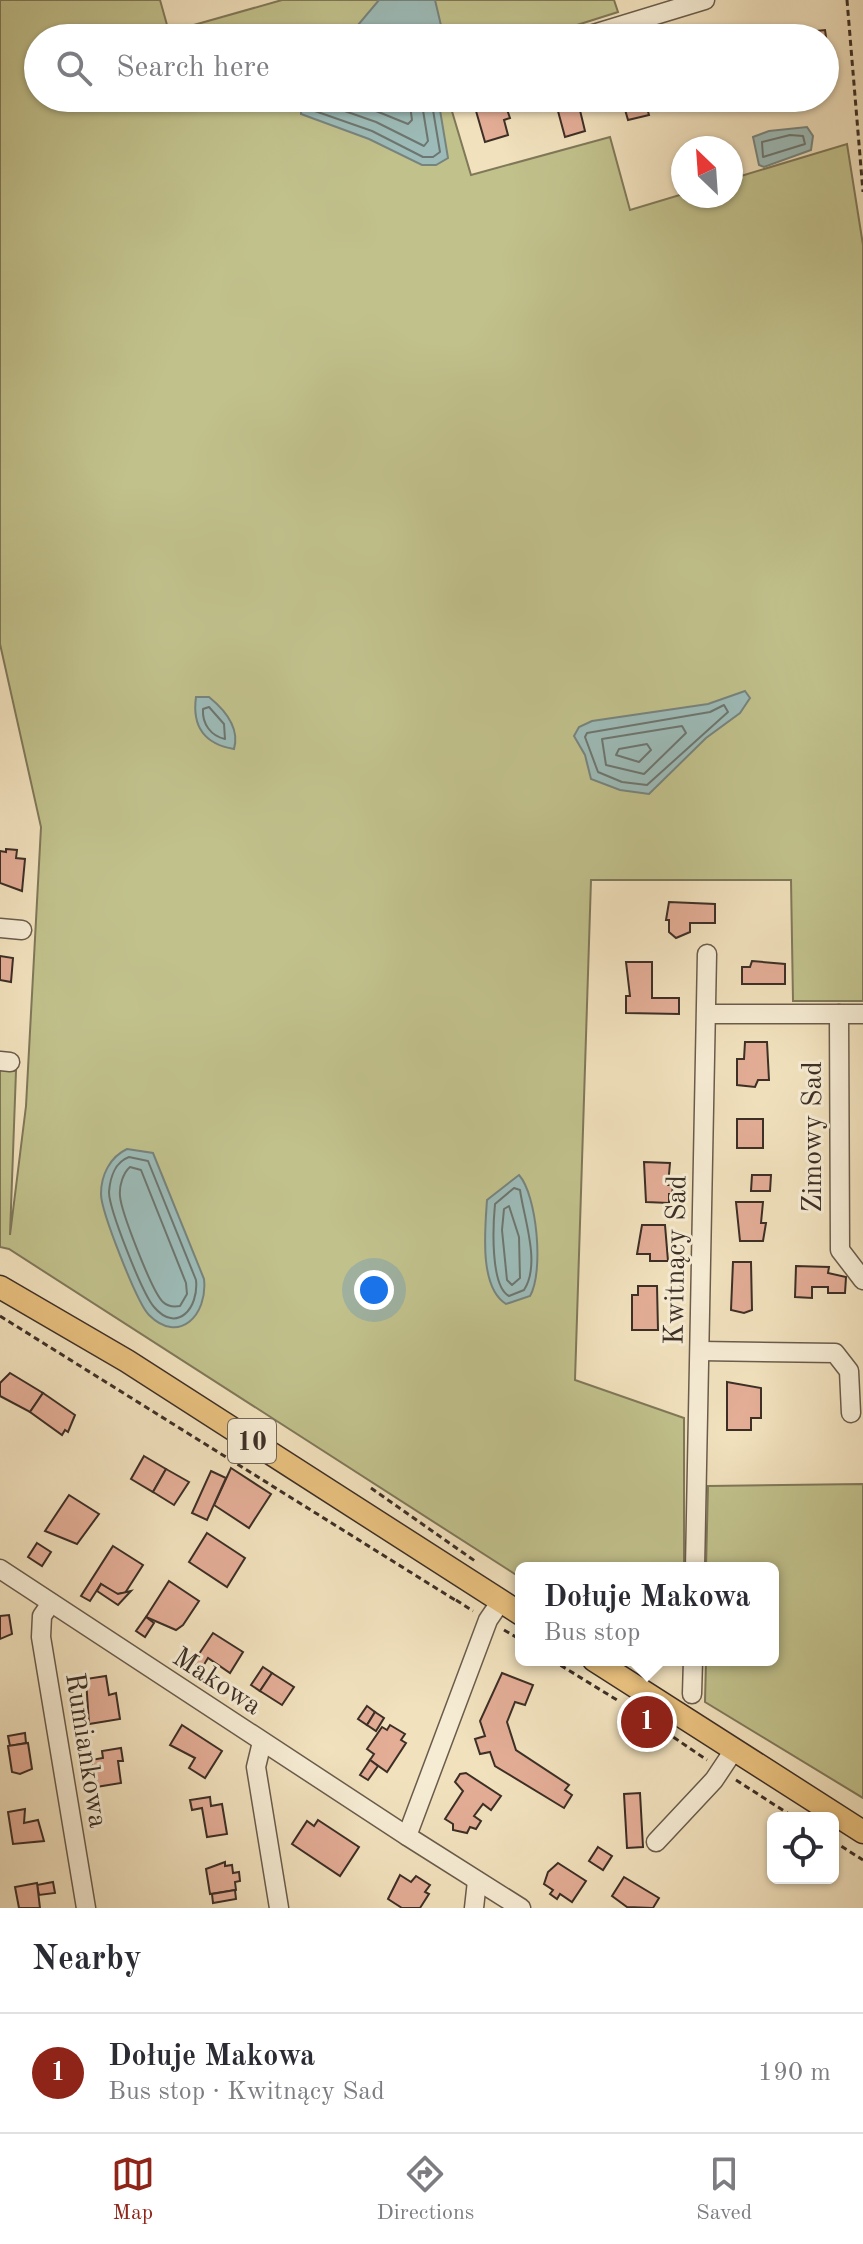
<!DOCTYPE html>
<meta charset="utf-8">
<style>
body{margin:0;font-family:"Old Standard TT",serif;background:#f7f7f7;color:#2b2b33}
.controls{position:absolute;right:24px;bottom:24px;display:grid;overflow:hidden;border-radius:12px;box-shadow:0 2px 6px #0004}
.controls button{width:72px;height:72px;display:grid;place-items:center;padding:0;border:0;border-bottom:2px solid #e1e1e2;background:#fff;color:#2b2b33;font:40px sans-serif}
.compass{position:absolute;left:671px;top:136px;width:72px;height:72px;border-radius:50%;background:#fff;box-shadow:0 2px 6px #0004;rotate:335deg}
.you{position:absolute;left:374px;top:1290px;width:28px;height:28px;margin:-20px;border:6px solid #fff;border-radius:50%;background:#1a73e8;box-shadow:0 0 0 12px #1a73e833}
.badge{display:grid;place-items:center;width:52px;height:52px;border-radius:50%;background:#8f2418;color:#fff;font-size:26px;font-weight:700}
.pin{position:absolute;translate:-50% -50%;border:4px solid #fff;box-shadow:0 2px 8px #0006}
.popup{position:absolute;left:515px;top:1562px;width:264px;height:104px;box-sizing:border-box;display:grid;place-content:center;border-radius:12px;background:#fff;filter:drop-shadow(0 2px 6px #0005);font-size:26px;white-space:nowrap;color:#7c7c81}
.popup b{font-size:30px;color:#2b2b33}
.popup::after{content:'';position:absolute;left:50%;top:100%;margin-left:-16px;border:16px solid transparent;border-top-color:#fff}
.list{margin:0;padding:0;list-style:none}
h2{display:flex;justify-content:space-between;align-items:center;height:104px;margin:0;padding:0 32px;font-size:34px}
h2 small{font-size:26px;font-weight:400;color:#7c7c81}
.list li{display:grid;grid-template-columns:52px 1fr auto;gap:24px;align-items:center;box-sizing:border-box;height:120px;padding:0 32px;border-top:2px solid #e1e1e2}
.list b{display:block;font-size:30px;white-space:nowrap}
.list p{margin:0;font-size:26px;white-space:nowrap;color:#7c7c81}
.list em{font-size:26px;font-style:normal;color:#7c7c81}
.icon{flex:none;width:44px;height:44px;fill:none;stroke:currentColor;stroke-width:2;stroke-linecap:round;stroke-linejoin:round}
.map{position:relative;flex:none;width:863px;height:1908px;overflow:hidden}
.search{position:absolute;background:#fff;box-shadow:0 2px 6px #0004;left:24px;right:24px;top:24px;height:88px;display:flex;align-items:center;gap:20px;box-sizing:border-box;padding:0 28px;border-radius:44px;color:#7c7c81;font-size:30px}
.sheet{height:224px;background:#fff}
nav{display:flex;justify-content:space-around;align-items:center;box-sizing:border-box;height:112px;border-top:2px solid #e1e1e2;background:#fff;font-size:22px;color:#7c7c81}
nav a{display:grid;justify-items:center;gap:4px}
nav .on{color:#8f2418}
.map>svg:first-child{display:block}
.green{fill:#c1c18c;stroke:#7f7859;stroke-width:2}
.water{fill:#9dbcb9;stroke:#77847e;stroke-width:2}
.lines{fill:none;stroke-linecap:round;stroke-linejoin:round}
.shore{stroke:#6d7670;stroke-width:2}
.building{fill:#e3ad96;stroke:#3d2f26;stroke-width:2}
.minor-casing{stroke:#6a5c4c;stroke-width:21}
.major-casing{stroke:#3d2f26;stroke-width:25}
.path{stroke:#3d2f26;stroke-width:3;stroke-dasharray:6 4;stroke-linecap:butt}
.minor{stroke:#f6ecd4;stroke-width:18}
.major{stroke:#e8c07e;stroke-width:22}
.labels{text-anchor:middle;stroke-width:6;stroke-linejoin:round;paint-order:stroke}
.shield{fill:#f6ecd4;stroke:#74685a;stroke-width:2}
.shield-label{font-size:26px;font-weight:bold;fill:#3d2f26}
.street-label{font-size:28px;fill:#3d2f26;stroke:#f6ecd4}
</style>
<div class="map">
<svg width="863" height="1908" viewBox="0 0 863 1908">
<rect width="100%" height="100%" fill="#f1e1bd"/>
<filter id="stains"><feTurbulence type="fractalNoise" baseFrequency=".0025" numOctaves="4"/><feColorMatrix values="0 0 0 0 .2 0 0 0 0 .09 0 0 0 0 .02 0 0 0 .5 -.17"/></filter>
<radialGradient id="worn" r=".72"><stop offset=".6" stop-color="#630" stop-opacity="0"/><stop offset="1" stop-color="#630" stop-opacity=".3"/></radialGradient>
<g class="green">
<polygon points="0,0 160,0 169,32 282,0 614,0 618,12 536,38 38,38 38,98 433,98 435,102 448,98 471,175 610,137 630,210 683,194 731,196 731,179 847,144 863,245 863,1001 793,1001 791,880 591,880 575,1380 684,1418 684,1568 521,1568 521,1578 9,1249 0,1247 0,1070 16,1071 10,1235 26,1106 41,827 0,644"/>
<polygon points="863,1484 863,1798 705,1702 706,1660 773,1660 773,1568 706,1568 708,1486"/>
</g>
<g class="water">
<polygon points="379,0 435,0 444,38 347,38"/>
<polygon points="301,98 438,98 448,158 436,165 422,165 369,139 301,114"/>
<polygon points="807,127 813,136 811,150 764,167 759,165 753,137 769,131"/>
<polygon points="745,691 750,698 740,713 706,738 649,794 620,790 591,779 585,755 574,736 579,727 592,721 708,704"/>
<path d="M196 697H209C225 710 240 728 234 749 204 744 192 726 196 697Z"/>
<path d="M127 1149 153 1153 204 1279C208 1315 179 1345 149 1315 137 1303 101 1211 101 1194 101 1175 110 1157 127 1149Z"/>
<path d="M519 1175C537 1195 544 1272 530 1296L506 1304C479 1287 485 1230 487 1200Z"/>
</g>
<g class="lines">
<g class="shore">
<polyline points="309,98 312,110 372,131 423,157 433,157 440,152 431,98"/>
<polyline points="319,98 322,103 376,122 424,146 428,141 421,98"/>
<polyline points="344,98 408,124 412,120 409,98"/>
<polygon points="790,135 803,136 805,144 763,157 762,142"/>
<polygon points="724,705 728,712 647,785 622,782 598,772 585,737 587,733 710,712"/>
<path d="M209 707 224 724 225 739C211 736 202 724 203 709Z"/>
<polygon points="682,726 686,733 644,774 606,765 602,739"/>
<polygon points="647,744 651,750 639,762 616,755 619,749"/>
<path d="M129 1157 148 1161 196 1280C199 1308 177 1334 154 1307 142 1293 109 1209 109 1192 110 1178 115 1162 129 1157Z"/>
<path d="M130 1167 141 1170 186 1283 187 1294 180 1306C174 1307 168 1307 163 1302 152 1292 121 1211 120 1196 119 1186 123 1173 130 1167Z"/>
<path d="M514 1188 520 1190C524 1219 541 1264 524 1290L509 1296C490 1286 493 1225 495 1204Z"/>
<polygon points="509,1206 519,1237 520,1278 512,1285 507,1280 502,1230 504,1209"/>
</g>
</g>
<g class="building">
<polygon points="825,30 829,58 825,58 825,38 787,38 787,34"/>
<polygon points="503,98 510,118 504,120 508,135 485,142 476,111 489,107 487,101"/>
<polygon points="531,98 577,98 585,131 565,137 555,100 533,106"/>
<polygon points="645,101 649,115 628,120 624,106"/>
<polygon points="6,849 17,850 16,858 25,859 22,891 0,883 0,851 6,852"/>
<polygon points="669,902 715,904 715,923 690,923 690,932 676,938 669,932 669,920 666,920"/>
<polygon points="0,956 13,958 11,982 0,980"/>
<polygon points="752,961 785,964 785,984 742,984 742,967 750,967"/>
<polygon points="626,962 652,962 652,998 679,998 679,1014 626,1013 626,996 630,996"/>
<polygon points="745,1042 767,1042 769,1080 758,1080 755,1087 737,1085 737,1059 744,1059"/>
<rect x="737" y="1119" width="26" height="29"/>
<polygon points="644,1162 670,1163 668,1185 673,1185 672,1194 669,1194 669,1203 646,1202"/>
<polygon points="752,1175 771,1175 770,1191 751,1191"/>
<polygon points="736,1202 763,1202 761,1223 766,1223 763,1241 740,1241"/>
<polygon points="642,1225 665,1225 668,1261 650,1261 650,1254 637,1254"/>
<polygon points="733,1262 751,1262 752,1310 744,1313 731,1310"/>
<polygon points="796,1266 829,1267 828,1273 846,1277 845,1293 828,1293 828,1287 812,1287 812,1298 795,1297"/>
<polygon points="638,1286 657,1286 658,1330 632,1330 632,1295 638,1295"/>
<polygon points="10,1373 43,1393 30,1412 0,1396 0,1383"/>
<polygon points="727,1382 761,1388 761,1418 751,1418 751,1430 727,1430"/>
<polygon points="43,1393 75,1415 68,1432 65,1430 62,1435 30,1412"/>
<polygon points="144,1456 166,1469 153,1492 131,1479"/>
<polygon points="231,1468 271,1494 249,1528 214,1505"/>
<polygon points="166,1469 189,1482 174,1505 153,1492"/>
<polygon points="211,1471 226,1478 207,1520 192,1513"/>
<polygon points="69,1495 99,1514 77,1544 45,1531"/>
<polygon points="207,1533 245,1558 227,1587 189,1562"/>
<polygon points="37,1543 51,1552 42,1566 28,1557"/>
<polygon points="113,1546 143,1565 125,1593 116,1594 101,1584 90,1601 81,1596"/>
<polygon points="169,1581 199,1601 183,1625 176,1630 146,1617"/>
<polygon points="101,1584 118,1594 131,1591 118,1605 97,1591"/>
<polygon points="9,1615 12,1634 0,1639 0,1616"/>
<polygon points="146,1617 154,1623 145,1637 136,1631"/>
<polygon points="213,1633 243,1652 230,1673 208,1658 202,1668 193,1663"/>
<polygon points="263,1667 272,1673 260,1691 251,1685"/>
<polygon points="272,1673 294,1687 282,1705 260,1691"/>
<polygon points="502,1673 533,1685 525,1705 515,1702 507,1722 516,1750 569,1785 565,1790 572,1795 564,1808 495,1766 490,1752 480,1754 475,1739 485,1736 480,1721"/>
<polygon points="106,1676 109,1695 116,1693 120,1719 89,1724 86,1679"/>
<polygon points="367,1706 375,1712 367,1725 358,1719"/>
<polygon points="375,1712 384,1718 376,1731 367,1725"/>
<polygon points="182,1725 222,1751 205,1778 189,1768 195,1758 170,1745"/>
<polygon points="390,1725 405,1734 401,1740 406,1743 387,1772 370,1760 374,1754 367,1749 382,1727 387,1730"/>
<polygon points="25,1733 26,1743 10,1746 8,1736"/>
<polygon points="28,1743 32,1769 20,1774 12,1772 8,1746"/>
<polygon points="121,1748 123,1761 118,1761 121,1783 96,1787 91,1760 103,1758 102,1751"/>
<polygon points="370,1760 378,1766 368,1780 360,1775"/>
<polygon points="466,1773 501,1796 491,1810 483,1804 474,1816 481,1821 476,1829 470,1827 467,1833 453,1830 453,1824 445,1819 463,1791 455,1782 460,1774"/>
<polygon points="640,1793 643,1847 627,1848 624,1794"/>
<polygon points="210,1797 211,1806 222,1804 227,1834 207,1837 202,1808 192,1810 190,1800"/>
<polygon points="25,1809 24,1823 38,1820 44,1841 13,1844 8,1812"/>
<polygon points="318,1820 359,1847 340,1876 292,1844 307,1821 314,1826"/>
<polygon points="598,1847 612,1856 603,1870 589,1861"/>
<polygon points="225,1862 225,1866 232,1865 233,1873 239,1872 240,1881 235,1882 236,1890 210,1894 206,1869"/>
<polygon points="558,1863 586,1881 572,1902 560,1894 557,1899 550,1894 553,1890 544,1884 548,1872"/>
<polygon points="400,1875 411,1882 416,1876 430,1885 425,1892 429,1894 420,1908 402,1908 388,1899"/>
<polygon points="624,1877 659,1898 653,1908 627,1907 612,1896"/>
<polygon points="53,1882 55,1893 39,1895 37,1885"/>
<polygon points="37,1883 40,1908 19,1908 15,1887"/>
<polygon points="235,1890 236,1899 213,1903 212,1894"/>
</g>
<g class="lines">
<g class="minor-casing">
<g id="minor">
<polyline points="580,38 705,0"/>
<polyline points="0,928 22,930"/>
<polyline points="708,1014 863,1014"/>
<polyline points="839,1014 840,1250 863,1280"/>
<polyline points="0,1061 10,1062"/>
<polyline points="700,1351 835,1353 849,1371 851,1413"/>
<polyline points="695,1568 707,954"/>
<polyline points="0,1569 407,1836"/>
<polyline points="501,1601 488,1620 407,1836 521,1908"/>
<polyline points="51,1603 42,1616 41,1637 86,1908"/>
<polyline points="692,1694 693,1660"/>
<polyline points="262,1742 256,1767 279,1908"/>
<polyline points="656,1842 714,1780 734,1750"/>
<polyline points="474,1908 477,1881"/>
</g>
</g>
<g class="major-casing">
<g id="major">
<polyline points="0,1287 127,1361 521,1614"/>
<polyline points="594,1660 863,1832"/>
</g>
</g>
<g class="path">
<polyline points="847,0 863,192"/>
<polyline points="0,1316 455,1600"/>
<polyline points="371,1488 475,1561"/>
<polyline points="456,1600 473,1611"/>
<polyline points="504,1630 521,1640"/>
<polyline points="552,1660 617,1700"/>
<polyline points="657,1726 707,1760"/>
<polyline points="736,1780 795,1818"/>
<polyline points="833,1841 863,1860"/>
</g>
<use href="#minor" class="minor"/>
<use href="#major" class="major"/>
</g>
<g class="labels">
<rect class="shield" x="228" y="1419" width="48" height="44" rx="6"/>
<g class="shield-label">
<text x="252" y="1450">10</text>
</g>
<g class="street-label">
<text transform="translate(811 1137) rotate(-90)" y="10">Zimowy Sad</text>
<text transform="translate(674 1260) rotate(-89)" y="10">Kwitnący Sad</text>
<text transform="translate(218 1680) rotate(33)" y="10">Makowa</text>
<text transform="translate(88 1750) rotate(81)" y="10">Rumiankowa</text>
</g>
</g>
<rect width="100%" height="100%" filter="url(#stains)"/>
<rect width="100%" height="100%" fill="url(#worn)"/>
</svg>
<div class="controls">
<button><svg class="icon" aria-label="locate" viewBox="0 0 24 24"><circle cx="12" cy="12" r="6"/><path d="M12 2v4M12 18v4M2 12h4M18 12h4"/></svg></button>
</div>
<svg class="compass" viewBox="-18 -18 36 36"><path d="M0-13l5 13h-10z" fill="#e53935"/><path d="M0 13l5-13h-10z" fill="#7c7c81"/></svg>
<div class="you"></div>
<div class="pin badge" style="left:647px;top:1722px">1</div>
<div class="popup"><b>Dołuje Makowa</b>Bus stop</div>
<div class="search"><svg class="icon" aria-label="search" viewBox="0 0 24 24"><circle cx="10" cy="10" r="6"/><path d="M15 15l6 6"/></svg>Search here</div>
</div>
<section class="sheet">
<h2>Nearby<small></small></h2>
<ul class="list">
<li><span class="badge">1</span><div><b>Dołuje Makowa</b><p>Bus stop · Kwitnący Sad</p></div><em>190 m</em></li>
</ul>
</section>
<nav>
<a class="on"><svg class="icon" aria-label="map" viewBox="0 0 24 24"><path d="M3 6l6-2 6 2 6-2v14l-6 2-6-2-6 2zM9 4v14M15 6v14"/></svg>Map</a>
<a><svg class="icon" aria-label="directions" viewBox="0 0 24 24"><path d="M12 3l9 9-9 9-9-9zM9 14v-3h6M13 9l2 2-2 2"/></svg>Directions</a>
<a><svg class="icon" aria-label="saved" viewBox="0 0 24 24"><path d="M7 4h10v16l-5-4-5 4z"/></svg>Saved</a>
</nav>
